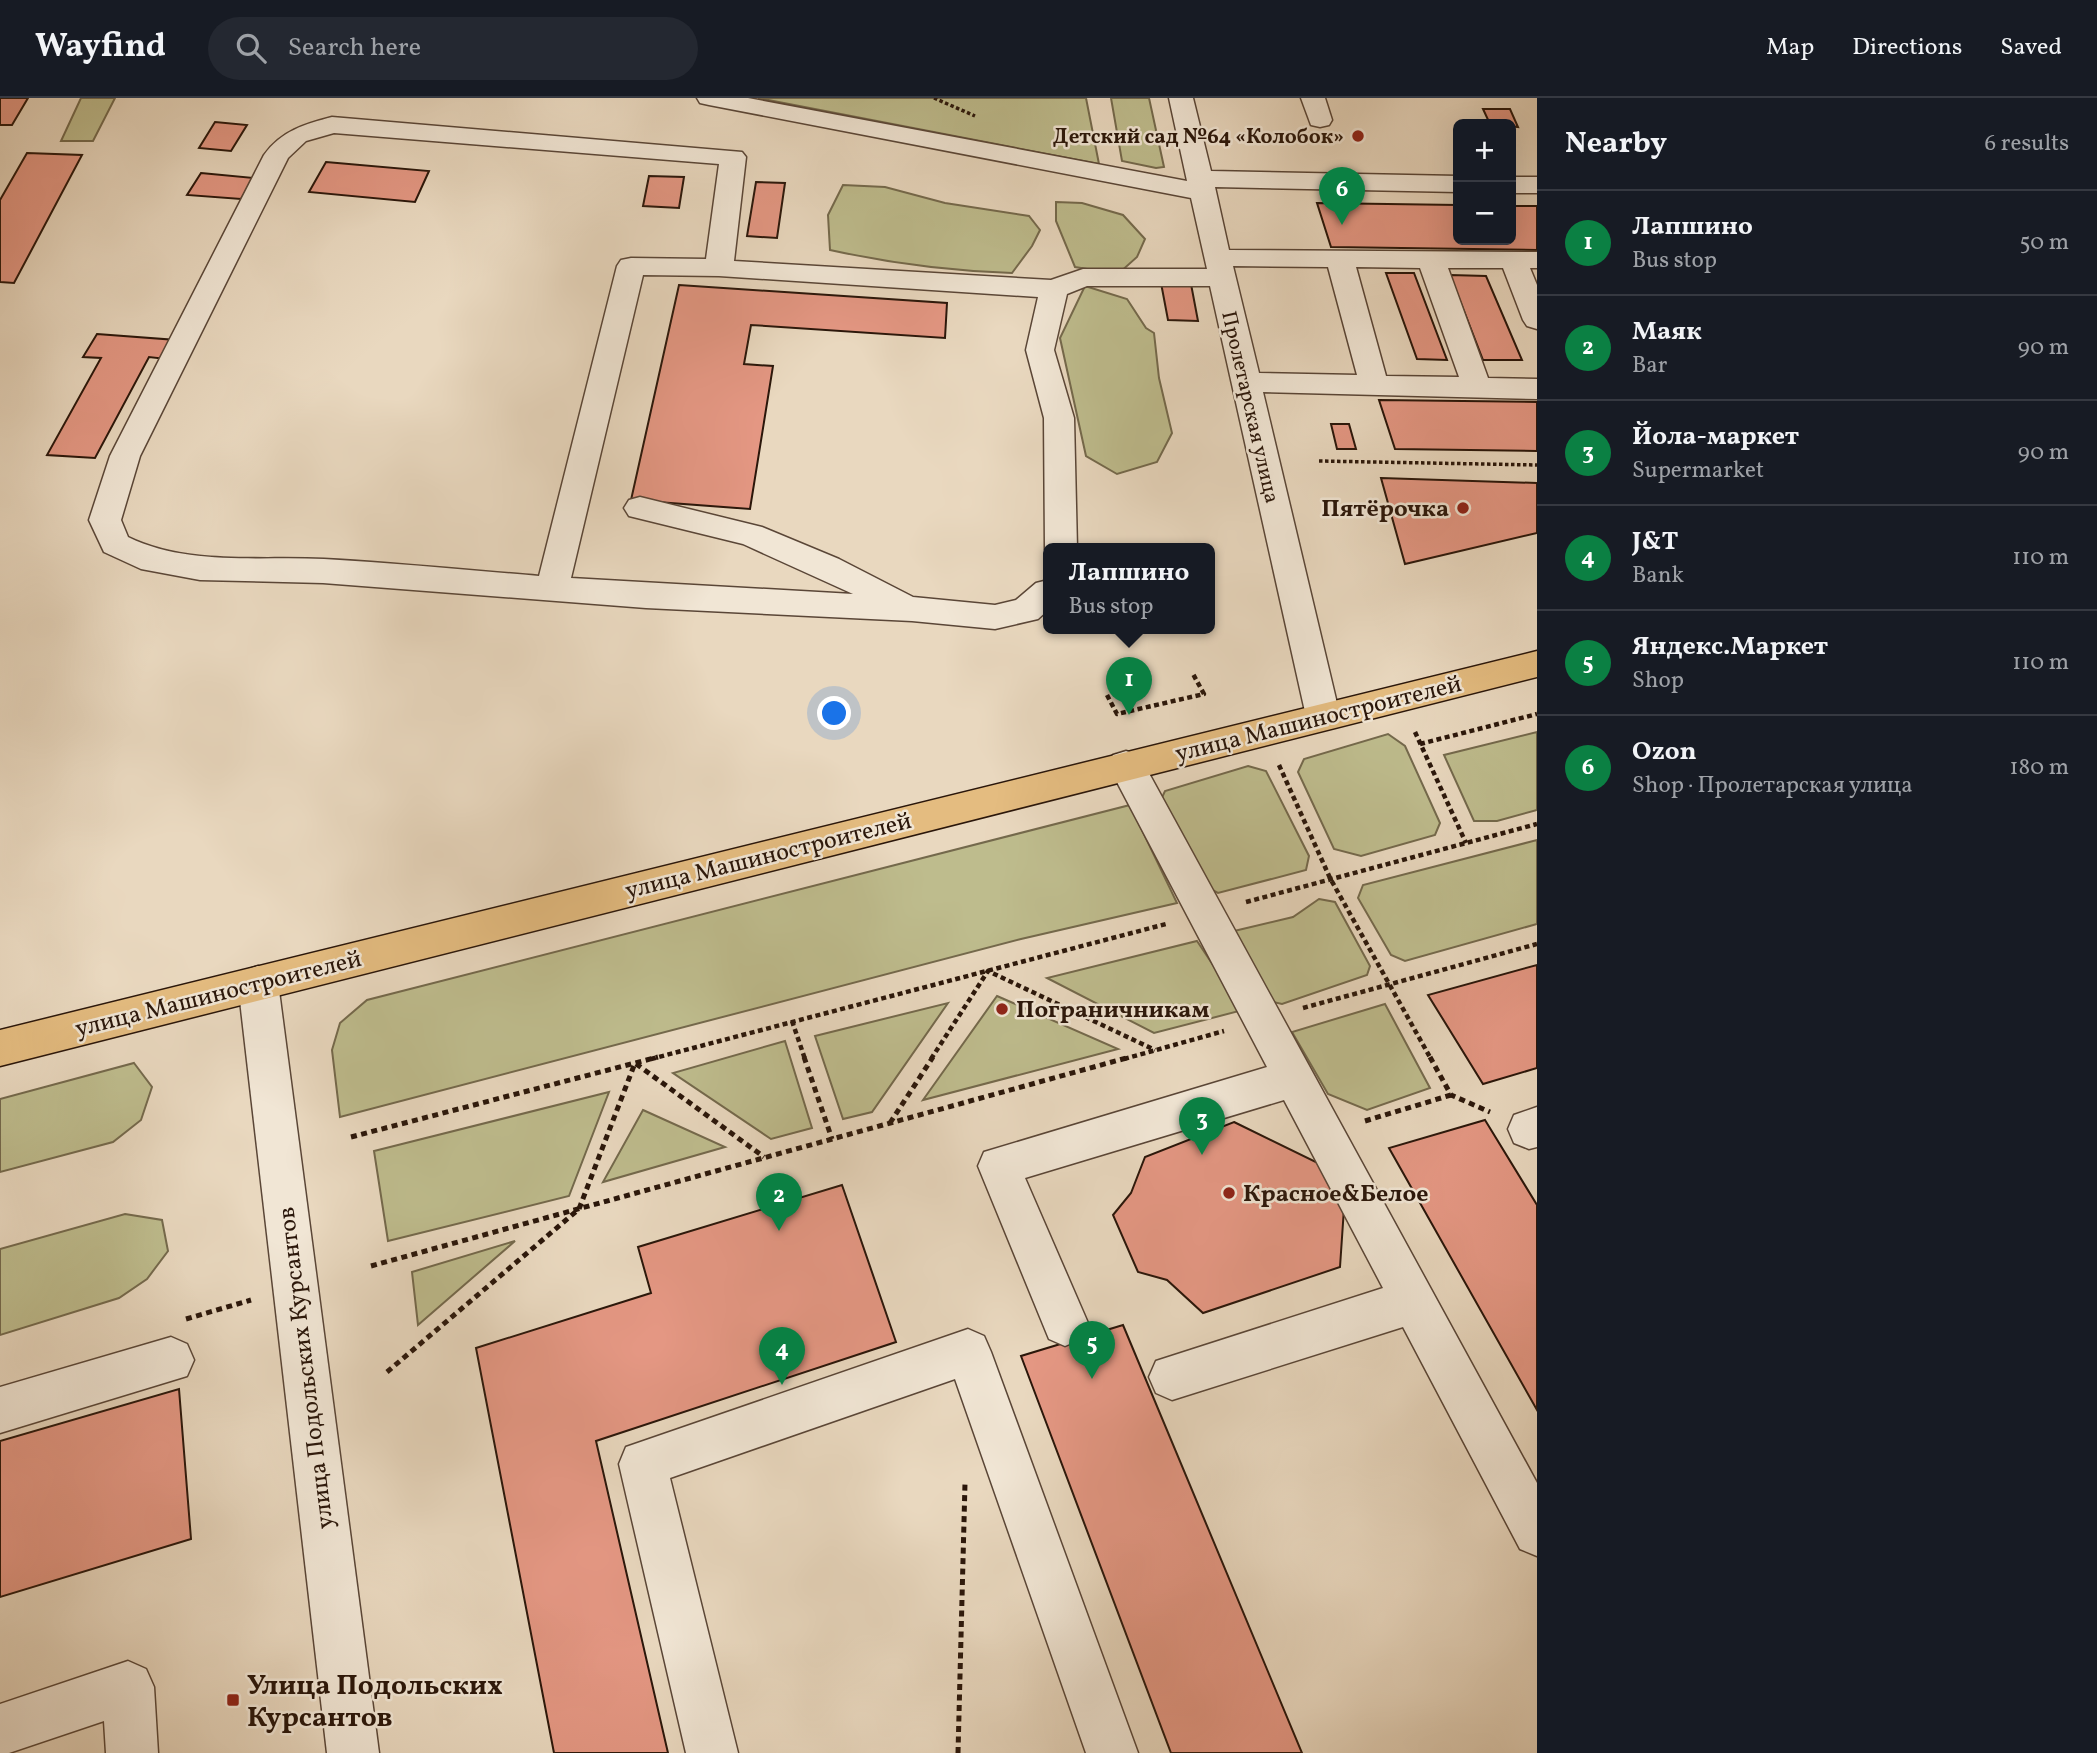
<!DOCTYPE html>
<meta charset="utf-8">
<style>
body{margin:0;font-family:Vollkorn,serif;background:#242831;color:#f1f3f6}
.controls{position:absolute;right:21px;top:21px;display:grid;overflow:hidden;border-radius:10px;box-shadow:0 7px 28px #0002}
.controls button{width:63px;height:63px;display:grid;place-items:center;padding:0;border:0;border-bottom:2px solid #363941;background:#171b24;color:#f1f3f6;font:35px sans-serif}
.you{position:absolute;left:835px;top:616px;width:24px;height:24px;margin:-18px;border:5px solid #fff;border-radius:50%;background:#1a73e8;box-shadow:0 0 0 10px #1a73e833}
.badge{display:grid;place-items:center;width:46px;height:46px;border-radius:50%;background:#0b8043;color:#fff;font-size:23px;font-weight:700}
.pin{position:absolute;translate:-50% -58px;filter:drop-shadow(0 2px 4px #0008)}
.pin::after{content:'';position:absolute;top:37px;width:24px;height:21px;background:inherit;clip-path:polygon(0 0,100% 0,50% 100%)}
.popup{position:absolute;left:1043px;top:445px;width:172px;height:91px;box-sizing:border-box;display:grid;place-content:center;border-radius:10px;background:#171b24;filter:drop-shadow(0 2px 5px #0005);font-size:23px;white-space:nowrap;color:#9ea1a6}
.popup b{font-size:26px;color:#f1f3f6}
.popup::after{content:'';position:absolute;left:50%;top:100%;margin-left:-14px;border:14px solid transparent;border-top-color:#171b24}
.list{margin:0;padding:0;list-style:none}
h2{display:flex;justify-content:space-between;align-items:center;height:91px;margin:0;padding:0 28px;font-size:30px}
h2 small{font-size:23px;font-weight:400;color:#9ea1a6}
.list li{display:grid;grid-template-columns:46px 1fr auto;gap:21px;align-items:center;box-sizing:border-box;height:105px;padding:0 28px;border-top:2px solid #363941}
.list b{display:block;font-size:26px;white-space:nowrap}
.list p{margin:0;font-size:23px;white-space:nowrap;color:#9ea1a6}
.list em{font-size:23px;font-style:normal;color:#9ea1a6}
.icon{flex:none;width:38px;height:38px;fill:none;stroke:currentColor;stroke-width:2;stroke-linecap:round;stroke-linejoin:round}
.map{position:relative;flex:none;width:1537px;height:1655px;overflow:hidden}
header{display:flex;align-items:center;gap:42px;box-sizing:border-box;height:98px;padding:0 35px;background:#171b24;border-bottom:2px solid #363941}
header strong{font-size:33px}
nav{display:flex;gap:38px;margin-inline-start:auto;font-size:24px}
.search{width:490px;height:63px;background:#242831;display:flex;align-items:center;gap:18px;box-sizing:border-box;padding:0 24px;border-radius:38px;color:#9ea1a6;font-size:26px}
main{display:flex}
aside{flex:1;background:#171b24}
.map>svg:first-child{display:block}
.green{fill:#bebc8d;stroke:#74694c;stroke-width:2}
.building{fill:#e49783;stroke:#2a160a;stroke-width:2}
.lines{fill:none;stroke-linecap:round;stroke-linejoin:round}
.minor-casing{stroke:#5a4637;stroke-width:3}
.major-casing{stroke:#2a160a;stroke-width:3}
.path-far2{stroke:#2a160a;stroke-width:3.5;stroke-dasharray:3.5 2.5;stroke-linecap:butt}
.path-far1{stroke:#2a160a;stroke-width:4.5;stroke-dasharray:5 3.5;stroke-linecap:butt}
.path{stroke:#2a160a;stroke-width:5;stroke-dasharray:6 4.5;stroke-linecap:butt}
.minor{fill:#f1e6d5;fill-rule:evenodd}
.major{fill:#e4bc80;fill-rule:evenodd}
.poi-dot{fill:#8f2418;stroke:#f1e6d5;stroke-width:2.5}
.labels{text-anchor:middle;stroke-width:5;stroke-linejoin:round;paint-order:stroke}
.far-poi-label{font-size:21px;font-weight:bold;fill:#2a160a;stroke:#f1e6d5;text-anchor:end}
.far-street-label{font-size:21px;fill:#2a160a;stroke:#f1e6d5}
.poi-label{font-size:24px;font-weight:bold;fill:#2a160a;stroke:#f1e6d5;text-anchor:start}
.street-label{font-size:24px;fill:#2a160a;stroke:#f1e6d5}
.near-poi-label{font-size:28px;font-weight:bold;fill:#2a160a;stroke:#f1e6d5;text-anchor:start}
</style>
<header>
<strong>Wayfind</strong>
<div class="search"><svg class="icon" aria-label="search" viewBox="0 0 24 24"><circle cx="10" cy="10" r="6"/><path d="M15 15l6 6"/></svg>Search here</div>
<nav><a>Map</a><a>Directions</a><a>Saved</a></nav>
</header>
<main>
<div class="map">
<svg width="1537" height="1655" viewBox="0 0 1537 1655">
<rect width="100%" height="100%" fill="#e9d8bf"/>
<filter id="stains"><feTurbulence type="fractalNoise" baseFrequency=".00286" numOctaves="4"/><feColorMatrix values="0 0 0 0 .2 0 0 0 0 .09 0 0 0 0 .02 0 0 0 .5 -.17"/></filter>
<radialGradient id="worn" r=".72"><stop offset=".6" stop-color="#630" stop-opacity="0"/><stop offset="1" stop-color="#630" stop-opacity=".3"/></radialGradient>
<g class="green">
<polygon points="81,0 115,0 93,43 61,43"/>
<polygon points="758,0 1086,0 1099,66"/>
<polygon points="1111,0 1149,0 1164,69 1156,70 1122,63"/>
<path d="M843 87 885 89 945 105 1029 118 1040 132 1032 148 1012 175C951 173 889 165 830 152L828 117Z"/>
<polygon points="1056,104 1082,105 1123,117 1145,141 1137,159 1118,176 1075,169 1056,123"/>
<polygon points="1085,188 1127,201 1146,230 1154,235 1159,280 1172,335 1157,364 1117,376 1086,358 1060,240"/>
<polygon points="1537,634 1537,712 1497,723 1474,723 1444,657"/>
<polygon points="1388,636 1405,648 1440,725 1435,737 1361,758 1334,751 1298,674 1304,661"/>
<polygon points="1248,668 1266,673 1309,758 1306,772 1218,795 1203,787 1159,706 1165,693"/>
<polygon points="1130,707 1177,805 1021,841 340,1019 332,952 340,925 367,902"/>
<polygon points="1537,742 1537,826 1405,863 1391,857 1358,800 1363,787"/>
<polygon points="1319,801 1335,804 1370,868 1367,877 1282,906 1265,902 1230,834 1293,819"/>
<polygon points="1197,843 1243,912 1154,935 1047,880"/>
<polygon points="997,898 1118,951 923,1002"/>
<polygon points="948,905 872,1014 843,1021 815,938"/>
<polygon points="1385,906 1430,990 1367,1012 1328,996 1292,934"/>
<polygon points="785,943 812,1030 771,1041 673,975"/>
<polygon points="134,965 152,989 141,1022 113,1044 0,1074 0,1001"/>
<polygon points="609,994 569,1098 388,1143 374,1053"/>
<polygon points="643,1012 725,1049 603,1084"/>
<polygon points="125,1116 162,1122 168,1153 147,1181 119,1200 0,1237 0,1151"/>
<polygon points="515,1143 418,1227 412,1174"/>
</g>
<g class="building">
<polygon points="0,0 28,0 12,27 0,27"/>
<polygon points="1483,11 1510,11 1518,29 1490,26"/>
<polygon points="215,24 247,27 231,53 199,50"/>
<polygon points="27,55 82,57 14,185 0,184 0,102"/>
<polygon points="326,64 429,73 415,104 309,94"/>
<polygon points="201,75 254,80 241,101 187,97"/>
<polygon points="649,78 684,79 679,110 643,108"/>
<polygon points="756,84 785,85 777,140 747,138"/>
<polygon points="1317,105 1458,107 1458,142 1511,142 1511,108 1537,108 1537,152 1331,149"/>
<polygon points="1386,175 1414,175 1447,262 1417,261"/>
<polygon points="1450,177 1486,178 1522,262 1483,262"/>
<polygon points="1161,185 1191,186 1198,223 1168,222"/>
<polygon points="679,187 947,205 945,240 751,227 744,266 773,268 750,411 631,402"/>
<polygon points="97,236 176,242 166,261 149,259 95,360 47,357 101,260 83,259"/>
<polygon points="1379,302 1537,304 1537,353 1395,351"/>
<polygon points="1331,326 1349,326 1356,351 1337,351"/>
<polygon points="1381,380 1537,385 1537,435 1405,466"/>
<polygon points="1537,867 1537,970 1483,986 1428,897"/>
<polygon points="1485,1022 1537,1107 1537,1312 1389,1050"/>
<polygon points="1234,1024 1320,1066 1344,1110 1340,1169 1203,1215 1167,1182 1138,1174 1113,1117 1131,1095 1145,1059"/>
<polygon points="842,1087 896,1244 596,1343 668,1655 554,1655 476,1250 651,1195 638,1149"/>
<polygon points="1123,1227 1302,1655 1171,1655 1021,1258"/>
<polygon points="179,1291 191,1441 0,1499 0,1343"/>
</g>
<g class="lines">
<g class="minor-casing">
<g id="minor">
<path d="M697 0H748L1187 83 1169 0H1193L1211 73 1458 78V94L1215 89 1229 152 1537 154V170H1530L1537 187V231L1527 228 1523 222 1503 170H1448L1488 280 1537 281V301L1263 294 1340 618 1335 628 1323 632 1311 628 1306 618 1210 188H1087L1067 196 1054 252 1074 320 1077 451H1048V457L1045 451 1044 320 1026 252 1038 199 719 178 643 177 571 480 853 496 743 446 629 418 624 410 629 402 640 399 762 429 839 461 913 499 995 507 1016 502 1036 485 1048 482V512L1038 521 995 531 912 523 646 510 323 485 200 482 141 471 104 454 89 422 110 358 264 57C281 33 305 26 332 19L742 54 746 59 734 163 1051 182 1083 171H1207L1191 100 709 7 700 5ZM334 35 719 66 706 161 631 160 621 162 617 168 539 478C467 472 396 465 324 461 259 458 188 468 128 439L121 422 140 358 288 60 306 43ZM1233 168 1328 169 1357 277 1259 275ZM1356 169 1420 170 1459 279 1386 278Z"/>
<polygon points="1301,0 1325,0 1332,22 1329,27 1320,29 1311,27"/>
<rect x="1511" y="79" width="26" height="16"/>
<polygon points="1126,653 1139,657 1537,1385 1537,1458 1520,1451 1403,1229 1172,1302 1156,1295 1149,1279 1156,1263 1383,1190 1284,1002 1025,1080 1088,1225 1081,1241 1065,1248 1049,1241 978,1068 984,1054 1267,969 1108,667 1113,657"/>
<polygon points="258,868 272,873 278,885 379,1655 327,1655 238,885 244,873"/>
<polygon points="1537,1009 1537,1049 1529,1051 1514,1045 1508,1031 1514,1017"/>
<polygon points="968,1231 984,1238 991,1254 1138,1655 1086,1655 955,1281 670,1380 738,1655 686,1655 619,1366 626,1349"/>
<polygon points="171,1239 187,1246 194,1262 187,1278 0,1335 0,1289"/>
<polygon points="128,1563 146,1571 154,1589 158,1655 106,1655 104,1623 9,1655 0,1655 0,1606"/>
</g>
</g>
<g class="major-casing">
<polygon id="major" points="1537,553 1537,579 0,968 0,932"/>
</g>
<g class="path-far2">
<polyline points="934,0 975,18"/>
<polyline points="1319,363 1537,367"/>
</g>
<g class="path-far1">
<polyline points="1107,597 1117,616 1204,596 1193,576"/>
<polyline points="1415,634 1466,745"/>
<polyline points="1420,646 1537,616"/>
<polyline points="1279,667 1330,780 1431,961"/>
<polyline points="1246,804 1537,726"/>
<polyline points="1303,910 1537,846"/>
<polyline points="792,923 805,961"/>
<polyline points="651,961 1166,826"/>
<polyline points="931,961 988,873 1155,952"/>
<polyline points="1124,961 1224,933"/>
</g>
<g class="path">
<polyline points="804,959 832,1041"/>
<polyline points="1430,959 1451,997 1490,1014"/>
<polyline points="1365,1023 1451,997"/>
<polyline points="890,1025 933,959"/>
<polyline points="351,1039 658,959"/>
<polyline points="371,1168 1130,959"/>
<polyline points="186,1221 251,1202"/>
<polyline points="387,1274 579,1111 635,965 764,1059"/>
<polyline points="958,1655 965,1385"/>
</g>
<use href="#minor" class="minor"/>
<use href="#major" class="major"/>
</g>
<g class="poi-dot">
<circle cx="1358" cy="38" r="7"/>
<circle cx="1463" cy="410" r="7"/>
<circle cx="1002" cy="911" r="7"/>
<circle cx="1229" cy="1095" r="7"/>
<rect x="226" y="1595" width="14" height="14" rx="3.5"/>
</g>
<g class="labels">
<g class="far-poi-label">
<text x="1344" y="45">Детский сад №64 «Колобок»</text>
</g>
<g class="far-street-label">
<text transform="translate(1251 309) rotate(77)" y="7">Пролетарская улица</text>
</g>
<g class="poi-label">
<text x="1449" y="418" text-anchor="end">Пятёрочка</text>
<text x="1016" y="919">Пограничникам</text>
<text x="1243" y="1103">Красное&amp;Белое</text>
</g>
<g class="street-label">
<text transform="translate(1318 620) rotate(-14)" y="8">улица Машиностроителей</text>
<text transform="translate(768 757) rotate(-14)" y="8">улица Машиностроителей</text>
<text transform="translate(218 895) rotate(-14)" y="8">улица Машиностроителей</text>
<text transform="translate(305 1270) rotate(-97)" y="8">улица Подольских Курсантов</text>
</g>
<g class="near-poi-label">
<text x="247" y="1596">Улица Подольских<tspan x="247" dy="32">Курсантов</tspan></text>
</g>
</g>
<rect width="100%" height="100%" filter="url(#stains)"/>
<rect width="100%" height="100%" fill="url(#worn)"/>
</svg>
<div class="controls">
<button>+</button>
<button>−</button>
</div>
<div class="you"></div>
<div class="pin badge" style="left:1129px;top:617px">1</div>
<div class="popup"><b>Лапшино</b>Bus stop</div>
<div class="pin badge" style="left:779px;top:1133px">2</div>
<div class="pin badge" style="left:1202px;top:1057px">3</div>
<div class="pin badge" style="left:782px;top:1287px">4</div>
<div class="pin badge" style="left:1092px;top:1281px">5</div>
<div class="pin badge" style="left:1342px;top:127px">6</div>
</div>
<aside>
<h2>Nearby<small>6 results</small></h2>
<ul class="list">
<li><span class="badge">1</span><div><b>Лапшино</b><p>Bus stop</p></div><em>50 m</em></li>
<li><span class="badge">2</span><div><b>Маяк</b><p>Bar</p></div><em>90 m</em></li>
<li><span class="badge">3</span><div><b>Йола-маркет</b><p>Supermarket</p></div><em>90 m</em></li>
<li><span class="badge">4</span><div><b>J&amp;T</b><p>Bank</p></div><em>110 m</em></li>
<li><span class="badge">5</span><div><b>Яндекс.Маркет</b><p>Shop</p></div><em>110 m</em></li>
<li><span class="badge">6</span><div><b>Ozon</b><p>Shop · Пролетарская улица</p></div><em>180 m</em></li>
</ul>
</aside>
</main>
